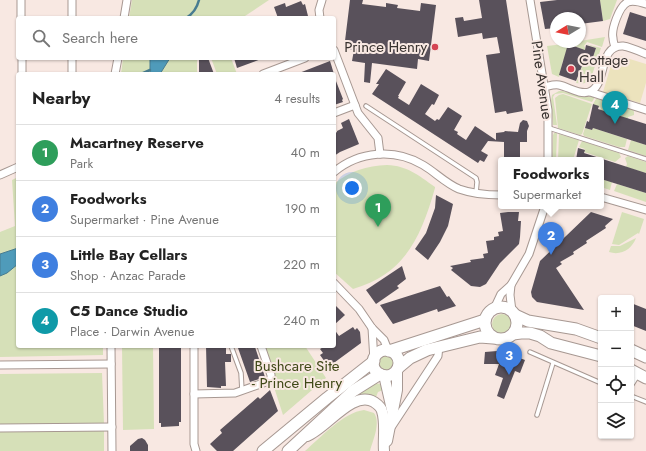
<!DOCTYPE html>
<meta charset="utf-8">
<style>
body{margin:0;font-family:Jost,sans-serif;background:#f2f2f2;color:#222}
.controls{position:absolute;right:12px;bottom:12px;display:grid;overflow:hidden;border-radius:4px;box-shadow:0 1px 3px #0004}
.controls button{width:36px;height:36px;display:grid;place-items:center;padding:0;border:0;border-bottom:1px solid #e0e0e0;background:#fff;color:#222;font:20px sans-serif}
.compass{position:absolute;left:550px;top:12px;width:36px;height:36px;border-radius:50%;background:#fff;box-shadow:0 1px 3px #0004;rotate:260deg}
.you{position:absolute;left:352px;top:188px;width:14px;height:14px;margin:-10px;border:3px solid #fff;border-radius:50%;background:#1a73e8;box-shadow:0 0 0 6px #1a73e833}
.badge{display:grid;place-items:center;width:26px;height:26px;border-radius:50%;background:#d44453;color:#fff;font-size:13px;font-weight:700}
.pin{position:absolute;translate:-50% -33px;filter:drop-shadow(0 1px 2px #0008)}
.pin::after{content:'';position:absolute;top:21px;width:14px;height:12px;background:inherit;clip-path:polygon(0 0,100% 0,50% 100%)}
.popup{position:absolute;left:498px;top:157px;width:106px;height:52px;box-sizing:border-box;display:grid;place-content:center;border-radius:4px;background:#fff;filter:drop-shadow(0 1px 3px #0005);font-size:13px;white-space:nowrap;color:#767676}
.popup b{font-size:15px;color:#222}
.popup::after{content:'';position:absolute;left:50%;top:100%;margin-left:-8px;border:8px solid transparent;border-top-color:#fff}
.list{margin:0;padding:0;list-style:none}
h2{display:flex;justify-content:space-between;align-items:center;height:52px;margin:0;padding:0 16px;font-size:17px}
h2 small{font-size:13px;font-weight:400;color:#767676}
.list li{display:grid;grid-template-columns:26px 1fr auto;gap:12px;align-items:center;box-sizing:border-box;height:56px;padding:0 16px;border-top:1px solid #e0e0e0}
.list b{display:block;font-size:15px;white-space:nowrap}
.list p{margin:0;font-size:13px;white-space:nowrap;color:#767676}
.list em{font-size:13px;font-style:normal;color:#767676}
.icon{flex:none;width:22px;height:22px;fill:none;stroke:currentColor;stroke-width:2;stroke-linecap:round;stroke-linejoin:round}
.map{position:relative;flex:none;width:646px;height:451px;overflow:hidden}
.search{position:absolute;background:#fff;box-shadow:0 1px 3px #0004;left:16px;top:16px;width:320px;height:44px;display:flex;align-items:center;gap:10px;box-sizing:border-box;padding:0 14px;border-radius:4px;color:#767676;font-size:15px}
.panel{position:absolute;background:#fff;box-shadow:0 1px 3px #0004;left:16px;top:72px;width:320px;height:276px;border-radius:4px}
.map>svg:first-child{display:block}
.green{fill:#d6e0b8}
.sand{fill:#ece3bd}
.water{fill:#4f9bba;stroke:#487c90}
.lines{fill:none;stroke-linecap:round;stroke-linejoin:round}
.stream{stroke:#487c90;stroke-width:2.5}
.building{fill:#59515b}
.lane-casing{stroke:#a79892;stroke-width:5.5}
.street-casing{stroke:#a79892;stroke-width:9}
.secondary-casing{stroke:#a79892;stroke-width:12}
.primary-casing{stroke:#a79892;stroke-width:13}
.lane{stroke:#fff;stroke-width:3.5}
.street{stroke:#fff;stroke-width:7}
.secondary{stroke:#fff;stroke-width:10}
.primary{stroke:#fff;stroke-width:11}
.poi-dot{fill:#d44453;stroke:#f8e8e2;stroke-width:1.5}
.labels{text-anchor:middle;stroke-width:4;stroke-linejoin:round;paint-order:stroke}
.poi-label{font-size:15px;fill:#38322f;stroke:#f8e8e2;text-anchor:end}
.street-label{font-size:15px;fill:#38322f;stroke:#f8e8e2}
.park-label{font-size:15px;fill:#3f4817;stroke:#f8e8e2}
</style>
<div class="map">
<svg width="646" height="451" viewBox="0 0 646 451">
<rect width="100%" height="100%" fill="#f8e8e2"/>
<g class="green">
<polygon points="132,0 269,0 242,18 129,18"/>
<polygon points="600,0 617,0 610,19 603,21"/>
<path d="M605 37 602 47 587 42 584 46 585 47V50L569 44 565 55 591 63 596 48 586 44 601 48 591 78C587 84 582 84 576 83L582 67 563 60 559 77 552 74 547 46 580 42V41Z"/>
<polygon points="123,58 197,58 197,74 121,74"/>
<polygon points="211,58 231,58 237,74 217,74"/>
<polygon points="559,91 563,91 583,97 595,97 592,102 563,93 555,94 553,97 557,125 553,125 551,101 552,95"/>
<polygon points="563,94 592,104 582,134 580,135 558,128 555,98 559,95"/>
<polygon points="598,98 633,109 634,112 634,115 628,117 628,119 600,110 601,108 593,104 596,99"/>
<polygon points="585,128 592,130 593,128 627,139 625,147 619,147 584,136 583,134"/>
<polygon points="554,133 557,133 556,160 552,160 553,135"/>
<polygon points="559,134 579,140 573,160 558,160"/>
<polygon points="631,140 646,145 646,156 628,150"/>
<polygon points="582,141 619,153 621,157 615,162 584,152 585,149 579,147"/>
<polygon points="628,156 646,162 646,173 626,167 627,164 625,158"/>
<path d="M387 165C408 166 418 175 435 187V188C421 237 405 274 353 289L334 272V184C349 171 367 166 387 165Z"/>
<polygon points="18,177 18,346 103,346 103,355 0,357 0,232 15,226 12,180"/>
<polygon points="601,179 612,182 610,190 601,187"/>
<polygon points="617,184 646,193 646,202 614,191"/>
<polygon points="622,212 644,219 639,234 638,233 619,245 612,244"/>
<path d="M636 238C632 249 621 256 609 252L611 246H620Z"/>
<circle cx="502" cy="324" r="10"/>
<polygon points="122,346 153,346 154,429 123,430"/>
<polygon points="264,346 305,346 326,378 283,415 273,384 274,372"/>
<circle cx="386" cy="363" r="10"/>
<polygon points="102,373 104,424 0,425 0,374"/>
<polygon points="375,383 380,384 383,390 378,392 376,397 354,399 358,393"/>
<path d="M364 410 374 413C381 423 373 440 370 451H305C320 438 344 412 364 410Z"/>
<rect x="0" y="430" width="104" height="21"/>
</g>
<polygon class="sand" points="620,56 646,64 646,83 640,103 603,92 612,62"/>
<g class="water">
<polygon points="150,58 170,58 160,74 150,74"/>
<polygon points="18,248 18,264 7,273 0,276 0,254"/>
</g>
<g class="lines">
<g class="stream">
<path d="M186 18C193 14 197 8 199 0"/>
<polyline points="141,74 150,70"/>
</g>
</g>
<g class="building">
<polygon points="350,0 363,0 362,4 386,7 386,3 398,5 397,8 420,11 421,3 436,5 429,61 418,59 417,69 372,63 370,83 364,82 365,63 352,61 354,50 344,49"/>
<polygon points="479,0 506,0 523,111 507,114 506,111 495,113 486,55 500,53 497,37 483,39 482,33 458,37 455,18 463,17 464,21 482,18"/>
<polygon points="557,0 600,0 603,21 580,24 580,18 556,18 556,28 545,29 540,2"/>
<polygon points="301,1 303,5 305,4 308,16 305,17 306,18 278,18 274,7 285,3 286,7"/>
<polygon points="630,12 646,17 646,41 623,34"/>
<polygon points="568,44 585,50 586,45 596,48 591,63 584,61 576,81 559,75"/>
<polygon points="199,58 208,58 214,74 199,74"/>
<polygon points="234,58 261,58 261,59 237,68"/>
<polygon points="330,61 334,74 299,74 299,73"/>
<polygon points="386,69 406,82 398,96 399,96 398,98 409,105 421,84 439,95 434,105 432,104 425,114 435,121 437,119 439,120 448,107 462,116 454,130 458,132 457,134 466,140 475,126 496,140 496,133 504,132 505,131 518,132 520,123 523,120 527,121 529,126 527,131 527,142 520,142 520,160 504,160 504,142 488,141 481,151 488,155 484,162 480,160 478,163 372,94 379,84 376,84"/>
<polygon points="334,76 343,99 342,100 343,102 334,105"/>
<polygon points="593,104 599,106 598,109 646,124 646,145 593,128 592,130 585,128 587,121 589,122"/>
<polygon points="349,119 359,144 340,152 334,156 334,134 337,132 337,131 343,128 341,123"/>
<polygon points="578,148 585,150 584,153 646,173 646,193 601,179 601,160 576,160"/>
<polygon points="436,195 453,204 448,226 440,242 428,260 415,249 426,233 435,208"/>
<polygon points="508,212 519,212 518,221 521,221 520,237 519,244 500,263 486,284 480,287 471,286 451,270 453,268 450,266 471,262 470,260 484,258 483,254 488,253 486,241 494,240 494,237 499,236 498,232 503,231 500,213"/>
<polygon points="591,212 613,219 605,226 606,228 586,241 587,243 573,252 574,254 560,262 562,264 556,268 584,310 537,302 532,297 531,292 540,261"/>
<polygon points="402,266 406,279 397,286 399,288 376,304 366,290"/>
<polygon points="440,286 447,297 449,296 456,306 438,312 437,309 393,324 380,305"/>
<polygon points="631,303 646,309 646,331 631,325"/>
<polygon points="334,304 345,315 334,325"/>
<polygon points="353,327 355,330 357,328 360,332 361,343 331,365 327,361 325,362 320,355 323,353 320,349 325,346 334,346 334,329 339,336"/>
<polygon points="159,346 181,346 181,422 179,422 179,426 161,427 161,423 159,423"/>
<polygon points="206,346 226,346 226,354 231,354 231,362 225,362 226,386 221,386 221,388 207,387"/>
<polygon points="239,346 252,346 252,348 255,347 265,377 250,382 238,348 239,347"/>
<polygon points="497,351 512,357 512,355 525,360 520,373 515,371 504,399 497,396 503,378 495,375 499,364 484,364 485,352"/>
<polygon points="270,390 278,411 233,451 217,451 210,444 222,433 220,430 258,397 260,399"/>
<polygon points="142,438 145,440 148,445 148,451 130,451 130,446 138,439"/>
</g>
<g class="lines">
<g class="lane-casing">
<g id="lane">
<polyline points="366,106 476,178 477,182 476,193"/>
<polyline points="549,128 646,159"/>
<polyline points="231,346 241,373 242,391"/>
<polyline points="530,352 601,383"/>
<polyline points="631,386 638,375"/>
<polyline points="631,396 646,402"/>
<polyline points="537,415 553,363"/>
</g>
</g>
<g class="street-casing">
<g id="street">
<polyline points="21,0 21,18"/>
<polyline points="72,0 72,18"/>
<polyline points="530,0 548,110 548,160"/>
<polyline points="124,18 127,0"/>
<polyline points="320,18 319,10 322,0"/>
<path d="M615 47C614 44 613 41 613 38 611 30 619 6 628 2 634 0 640 2 646 4"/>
<polyline points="334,50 358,113 378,138 380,154"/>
<polyline points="22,58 22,74"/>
<polyline points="72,58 72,74"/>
<polyline points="115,74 118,58"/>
<polyline points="263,74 305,58"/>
<path d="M544 87C549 86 554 84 559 85 569 87 579 95 589 92 608 86 597 45 623 46 630 47 639 51 646 54"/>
<polyline points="590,92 646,110"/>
<polyline points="334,113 355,105"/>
<path d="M334 172C359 151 395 148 423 165 435 172 445 183 459 189 473 194 486 195 501 195"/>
<polyline points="0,175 18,167"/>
<polyline points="601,197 646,210"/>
<polyline points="334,283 359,309 372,328 384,340 388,350"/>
<polyline points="494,309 501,294 511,285"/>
<polyline points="512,311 510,295 511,285 529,254 545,206"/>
<polyline points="372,328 374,361"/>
<polyline points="111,346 112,451"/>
<polyline points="194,346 194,444 196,451"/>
<polyline points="0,365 111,364"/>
<polyline points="194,394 235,393 269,381 271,378 271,375 261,346"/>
<polyline points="392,426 438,356 439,346"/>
<polyline points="0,428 112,427"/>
</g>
</g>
<g class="secondary-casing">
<g id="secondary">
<polyline points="384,375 392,410"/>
<path d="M307 436C326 429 353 389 374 402 377 404 381 407 382 411 386 423 383 438 384 451"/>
<polyline points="387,441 397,390 397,370"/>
</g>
</g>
<g class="primary-casing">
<g id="primary">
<circle cx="501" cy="323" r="16"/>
<polyline points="515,315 528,321 576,329 601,338"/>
<polyline points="513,334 521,333 530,333 540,336 551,343 601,356"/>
<polyline points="631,350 646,357"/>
<circle cx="386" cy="363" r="13"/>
<polyline points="389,351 485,320"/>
<polyline points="398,368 410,358 427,350 480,337 493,338"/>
<polyline points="631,370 646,378"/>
<polyline points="263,451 327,398 374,361"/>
<polyline points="288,451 353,391 380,374"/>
</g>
</g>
<use href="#lane" class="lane"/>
<use href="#street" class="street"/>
<use href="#secondary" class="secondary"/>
<use href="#primary" class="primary"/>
</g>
<g class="poi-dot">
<circle cx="435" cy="47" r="4"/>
<circle cx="571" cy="69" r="4"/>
</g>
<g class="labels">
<g class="poi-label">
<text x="427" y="52">Prince Henry</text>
<text x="579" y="65" text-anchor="start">Cottage<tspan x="579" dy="17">Hall</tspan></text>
</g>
<g class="street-label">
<text transform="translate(542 80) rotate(82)" y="5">Pine Avenue</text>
</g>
<g class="park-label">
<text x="297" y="371">Bushcare Site<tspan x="297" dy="17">- Prince Henry</tspan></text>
</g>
</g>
</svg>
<div class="controls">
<button>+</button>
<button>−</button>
<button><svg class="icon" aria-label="locate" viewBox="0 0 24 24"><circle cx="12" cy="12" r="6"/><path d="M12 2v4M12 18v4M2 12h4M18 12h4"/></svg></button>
<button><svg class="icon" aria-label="layers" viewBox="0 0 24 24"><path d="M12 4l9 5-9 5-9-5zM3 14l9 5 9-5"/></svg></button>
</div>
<svg class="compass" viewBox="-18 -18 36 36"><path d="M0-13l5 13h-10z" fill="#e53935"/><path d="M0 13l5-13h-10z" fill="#767676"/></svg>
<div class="you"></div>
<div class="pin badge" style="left:378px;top:227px;background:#2e9e5b">1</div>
<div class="pin badge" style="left:551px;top:255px;background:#3f7fe0">2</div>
<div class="popup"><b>Foodworks</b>Supermarket</div>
<div class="pin badge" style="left:509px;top:375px;background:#3f7fe0">3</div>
<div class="pin badge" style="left:615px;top:124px;background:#0f9aa8">4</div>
<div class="search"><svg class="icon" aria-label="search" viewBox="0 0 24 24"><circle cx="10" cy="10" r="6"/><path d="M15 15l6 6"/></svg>Search here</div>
<section class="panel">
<h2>Nearby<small>4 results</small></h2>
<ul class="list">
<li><span class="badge" style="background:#2e9e5b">1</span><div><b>Macartney Reserve</b><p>Park</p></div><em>40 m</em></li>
<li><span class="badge" style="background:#3f7fe0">2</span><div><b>Foodworks</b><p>Supermarket · Pine Avenue</p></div><em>190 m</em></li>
<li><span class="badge" style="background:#3f7fe0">3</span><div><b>Little Bay Cellars</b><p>Shop · Anzac Parade</p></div><em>220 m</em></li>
<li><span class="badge" style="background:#0f9aa8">4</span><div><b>C5 Dance Studio</b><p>Place · Darwin Avenue</p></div><em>240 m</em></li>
</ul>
</section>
</div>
